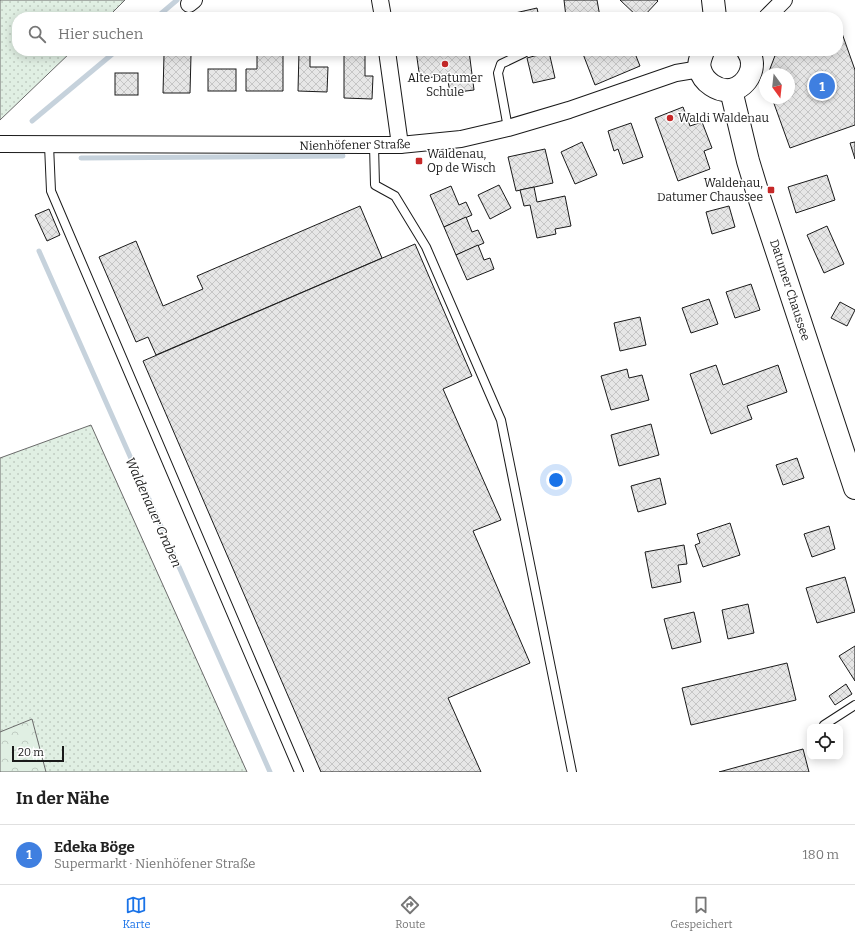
<!DOCTYPE html>
<html lang="de">
<meta charset="utf-8">
<style>
body{margin:0;font-family:Bitter,serif;background:#f2f2f2;color:#222}
.controls{position:absolute;right:12px;bottom:12px;display:grid;overflow:hidden;border-radius:8px;box-shadow:0 2px 10px #0003}
.controls button{width:36px;height:36px;display:grid;place-items:center;padding:0;border:0;border-bottom:1px solid #e0e0e0;background:#fff;color:#222;font:20px sans-serif}
.compass{position:absolute;left:759px;top:68px;width:36px;height:36px;border-radius:50%;background:#fff;box-shadow:0 2px 10px #0003;rotate:165deg}
.scale{position:absolute;left:12px;bottom:10px;width:52px;box-sizing:border-box;padding-left:4px;border:2px solid #1a1a1a;border-top:0;font-size:11px;line-height:14px;white-space:nowrap;color:#1a1a1a;-webkit-text-stroke:3px #fff;paint-order:stroke}
.you{position:absolute;left:556px;top:480px;width:14px;height:14px;margin:-10px;border:3px solid #fff;border-radius:50%;background:#1a73e8;box-shadow:0 0 0 6px #1a73e833}
.badge{display:grid;place-items:center;width:26px;height:26px;border-radius:50%;background:#1a73e8;color:#fff;font-size:13px;font-weight:700}
.pin{position:absolute;translate:-50% -50%;border:2px solid #fff;box-shadow:0 1px 4px #0006}
.list{margin:0;padding:0;list-style:none}
h2{display:flex;justify-content:space-between;align-items:center;height:52px;margin:0;padding:0 16px;font-size:17px}
h2 small{font-size:13px;font-weight:400;color:#767676}
.list li{display:grid;grid-template-columns:26px 1fr auto;gap:12px;align-items:center;box-sizing:border-box;height:60px;padding:0 16px;border-top:1px solid #e0e0e0}
.list b{display:block;font-size:15px;white-space:nowrap}
.list p{margin:0;font-size:13px;white-space:nowrap;color:#767676}
.list em{font-size:13px;font-style:normal;color:#767676}
.icon{flex:none;width:22px;height:22px;fill:none;stroke:currentColor;stroke-width:2;stroke-linecap:round;stroke-linejoin:round}
.map{position:relative;flex:none;width:855px;height:772px;overflow:hidden}
.search{position:absolute;background:#fff;box-shadow:0 2px 10px #0003;left:12px;right:12px;top:12px;height:44px;display:flex;align-items:center;gap:10px;box-sizing:border-box;padding:0 14px;border-radius:16px;color:#767676;font-size:15px}
.sheet{height:112px;background:#fff}
nav{display:flex;justify-content:space-around;align-items:center;box-sizing:border-box;height:56px;border-top:1px solid #e0e0e0;background:#fff;font-size:11px;color:#767676}
nav a{display:grid;justify-items:center;gap:2px}
nav .on{color:#1a73e8}
.map>svg:first-child{display:block}
.grass{fill:url(#grass-dots);stroke:#6a6a6a}
.forest{fill:url(#forest-crowns);stroke:#6a6a6a}
.lines{fill:none;stroke-linecap:round;stroke-linejoin:round}
.stream{stroke:#c6d2dc;stroke-width:5}
.building{fill:url(#building-cross-hatch);stroke:#1a1a1a}
.lane-casing{stroke:#1a1a1a;stroke-width:10}
.street-casing{stroke:#1a1a1a;stroke-width:18}
.secondary-casing{stroke:#1a1a1a;stroke-width:24}
.lane{stroke:#fff;stroke-width:8}
.street{stroke:#fff;stroke-width:16}
.secondary{stroke:#fff;stroke-width:22}
.poi-dot{fill:#c62828;stroke:#fff;stroke-width:1.5}
.labels{text-anchor:middle;stroke-width:3;stroke-linejoin:round;paint-order:stroke}
.poi-label{font-size:12px;fill:#1a1a1a;stroke:#fff;text-anchor:start}
.street-label{font-size:12px;fill:#1a1a1a;stroke:#fff}
.water-label{font-size:13px;font-style:italic;fill:#1a1a1a;stroke:#fff}
</style>
<div class="map">
<svg width="855" height="772" viewBox="0 0 855 772">
<defs>
<pattern id="grass-dots" width="8" height="8" patternUnits="userSpaceOnUse"><rect width="8" height="8" fill="#e0efe3"/><path d="M2 2h.1M6 6h.1" fill="none" stroke="#c0ccc2" stroke-width="1.8" stroke-linecap="round"/></pattern>
<pattern id="forest-crowns" width="20" height="18" patternUnits="userSpaceOnUse"><rect width="20" height="18" fill="#e0efe3"/><path d="M2 6a3 3 0 1 1 6 0M12 15a3 3 0 1 1 6 0" fill="none" stroke="#c0ccc2"/></pattern>
<pattern id="building-cross-hatch" width="8" height="8" patternUnits="userSpaceOnUse"><rect width="8" height="8" fill="#e6e6e6"/><path d="M0 0l8 8M0 8l8-8" fill="none" stroke="#c5c5c5"/></pattern>
</defs>
<rect width="100%" height="100%" fill="#fff"/>
<g class="grass">
<polygon points="0,0 125,0 108,17 17,17 17,51 72,51 0,120"/>
<polygon points="91,425 247,772 0,772 0,458"/>
</g>
<polygon class="forest" points="32,719 46,772 0,772 0,732"/>
<g class="lines">
<g class="stream">
<polyline points="157,17 177,0"/>
<polyline points="32,121 116,51"/>
<polyline points="81,158 343,156"/>
<polyline points="39,251 270,772"/>
</g>
</g>
<g class="building">
<polygon points="564,0 597,0 600,17 566,17"/>
<polygon points="620,0 657,0 658,1 643,17 638,17"/>
<polygon points="537,8 539,17 516,17 515,13"/>
<polygon points="838,22 855,70 855,125 790,148 772,98 789,98 789,74 768,74 776,53 783,51 838,51"/>
<polygon points="257,51 283,51 283,91 246,91 246,69 257,69"/>
<polygon points="299,51 310,51 310,67 328,67 327,92 298,91"/>
<polygon points="416,51 469,51 474,90 450,93 447,75 420,79"/>
<polygon points="589,51 634,51 640,66 595,85 583,54"/>
<polygon points="344,52 365,52 365,76 373,76 372,99 344,98"/>
<polygon points="549,52 555,78 533,83 527,58"/>
<polygon points="164,55 191,55 190,93 163,93"/>
<rect x="208" y="69" width="28" height="22"/>
<rect x="115" y="73" width="23" height="22"/>
<polygon points="683,107 690,126 702,122 712,148 704,151 710,169 678,181 655,118"/>
<polygon points="631,123 643,157 623,164 618,149 614,151 608,131"/>
<polygon points="582,142 597,175 575,184 561,152"/>
<polygon points="855,142 855,159 850,143"/>
<polygon points="545,149 553,183 516,191 508,157"/>
<polygon points="827,175 835,200 796,213 788,187"/>
<polygon points="499,185 511,208 490,219 478,195"/>
<polygon points="451,186 459,205 466,202 472,215 444,227 430,195"/>
<polygon points="534,187 537,202 565,196 571,226 555,229 556,234 537,238 530,205 524,206 520,190"/>
<polygon points="360,206 382,258 156,355 148,337 136,342 99,257 136,241 163,306 203,289 197,276"/>
<polygon points="729,206 735,227 712,234 706,212"/>
<polygon points="49,209 60,235 47,241 35,215"/>
<polygon points="466,217 472,232 478,230 484,243 456,255 444,227"/>
<polygon points="827,226 844,264 824,273 807,235"/>
<polygon points="415,244 472,376 443,389 501,520 473,531 530,663 448,698 481,772 321,772 143,361"/>
<polygon points="478,245 484,260 490,258 494,269 467,280 456,255"/>
<polygon points="751,284 760,310 735,318 726,292"/>
<polygon points="709,299 718,324 691,333 682,308"/>
<polygon points="840,302 855,310 847,326 831,318"/>
<polygon points="640,317 646,345 620,351 614,323"/>
<polygon points="716,365 723,385 778,365 787,392 747,406 752,419 711,434 690,374"/>
<polygon points="627,369 629,378 642,375 649,400 611,410 601,376"/>
<polygon points="651,424 659,455 619,466 611,435"/>
<polygon points="797,458 804,478 783,485 776,465"/>
<polygon points="660,478 666,504 638,512 631,486"/>
<polygon points="730,523 740,555 703,567 695,545 700,543 697,534"/>
<polygon points="829,526 835,549 812,557 804,534"/>
<polygon points="684,545 687,564 678,565 681,582 652,588 645,552"/>
<polygon points="845,577 855,612 817,623 806,588"/>
<polygon points="748,604 754,633 728,639 722,610"/>
<polygon points="694,612 701,642 672,649 664,619"/>
<polygon points="855,646 855,681 839,656"/>
<polygon points="787,663 796,700 691,725 682,688"/>
<polygon points="846,684 852,694 835,705 829,696"/>
<polygon points="803,749 809,772 719,772"/>
</g>
<g class="lines">
<g class="lane-casing">
<g id="lane">
<polyline points="508,128 498,73 501,64 524,53"/>
<polyline points="49,145 51,191 299,772"/>
<polyline points="374,145 375,185 395,196 426,247 501,420 572,772"/>
<polyline points="824,725 855,705"/>
</g>
</g>
<g class="street-casing">
<g id="street">
<polyline points="380,0 383,17"/>
<polyline points="189,4 194,0"/>
<polyline points="767,17 784,0"/>
<polyline points="387,51 400,145"/>
<polyline points="0,144 374,145 400,145 461,139 508,128 569,110 676,73 700,69"/>
</g>
</g>
<g class="secondary-casing">
<g id="secondary">
<polyline points="713,0 715,17"/>
<path d="M703 51C701 57 698 63 700 69 703 82 718 92 731 90 748 86 758 66 748 51"/>
<polyline points="731,90 748,161 758,194 855,488"/>
</g>
</g>
<use href="#lane" class="lane"/>
<use href="#street" class="street"/>
<use href="#secondary" class="secondary"/>
</g>
<g class="poi-dot">
<circle cx="445" cy="64" r="4"/>
<circle cx="670" cy="118" r="4"/>
<rect x="415" y="157" width="8" height="8" rx="2"/>
<rect x="767" y="186" width="8" height="8" rx="2"/>
</g>
<g class="labels">
<g class="poi-label">
<text x="445" y="82" text-anchor="middle">Alte Datumer<tspan x="445" dy="14">Schule</tspan></text>
<text x="678" y="122">Waldi Waldenau</text>
<text x="427" y="158">Waldenau,<tspan x="427" dy="14">Op de Wisch</tspan></text>
<text x="763" y="187" text-anchor="end">Waldenau,<tspan x="763" dy="14">Datumer Chaussee</tspan></text>
</g>
<g class="street-label">
<text transform="translate(355 145) rotate(-1)" y="4">Nienhöfener Straße</text>
<text transform="translate(790 290) rotate(72)" y="4">Datumer Chaussee</text>
</g>
<g class="water-label">
<text transform="translate(154 512) rotate(66)" y="5">Waldenauer Graben</text>
</g>
</g>
</svg>
<div class="controls">
<button><svg class="icon" aria-label="locate" viewBox="0 0 24 24"><circle cx="12" cy="12" r="6"/><path d="M12 2v4M12 18v4M2 12h4M18 12h4"/></svg></button>
</div>
<svg class="compass" viewBox="-18 -18 36 36"><path d="M0-13l5 13h-10z" fill="#e53935"/><path d="M0 13l5-13h-10z" fill="#767676"/></svg>
<div class="scale">20 m</div>
<div class="you"></div>
<div class="pin badge" style="left:822px;top:86px;background:#3f7fe0">1</div>
<div class="search"><svg class="icon" aria-label="search" viewBox="0 0 24 24"><circle cx="10" cy="10" r="6"/><path d="M15 15l6 6"/></svg>Hier suchen</div>
</div>
<section class="sheet">
<h2>In der Nähe<small></small></h2>
<ul class="list">
<li><span class="badge" style="background:#3f7fe0">1</span><div><b>Edeka Böge</b><p>Supermarkt · Nienhöfener Straße</p></div><em>180 m</em></li>
</ul>
</section>
<nav>
<a class="on"><svg class="icon" aria-label="map" viewBox="0 0 24 24"><path d="M3 6l6-2 6 2 6-2v14l-6 2-6-2-6 2zM9 4v14M15 6v14"/></svg>Karte</a>
<a><svg class="icon" aria-label="directions" viewBox="0 0 24 24"><path d="M12 3l9 9-9 9-9-9zM9 14v-3h6M13 9l2 2-2 2"/></svg>Route</a>
<a><svg class="icon" aria-label="saved" viewBox="0 0 24 24"><path d="M7 4h10v16l-5-4-5 4z"/></svg>Gespeichert</a>
</nav>
